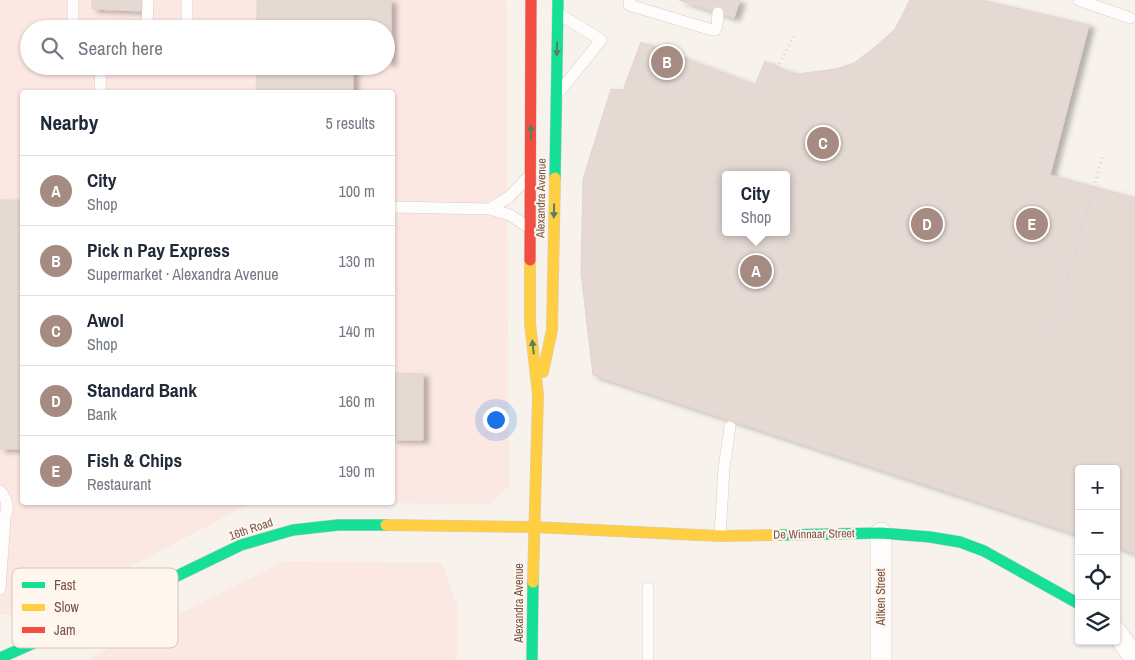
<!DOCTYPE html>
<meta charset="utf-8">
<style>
body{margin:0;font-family:"Archivo Narrow",sans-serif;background:#f2f2f3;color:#1f2937}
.controls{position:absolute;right:15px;bottom:15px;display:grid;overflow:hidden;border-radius:5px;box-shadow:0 1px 4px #0004}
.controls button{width:45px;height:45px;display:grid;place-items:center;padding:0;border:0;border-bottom:1px solid #e0e1e3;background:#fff;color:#1f2937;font:25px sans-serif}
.you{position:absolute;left:495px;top:419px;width:18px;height:18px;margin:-12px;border:4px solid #fff;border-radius:50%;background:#1a73e8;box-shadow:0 0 0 8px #1a73e833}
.badge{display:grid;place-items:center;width:32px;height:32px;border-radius:50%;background:#a58b81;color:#fff;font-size:16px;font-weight:700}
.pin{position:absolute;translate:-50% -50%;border:2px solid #fff;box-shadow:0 1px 5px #0006}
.popup{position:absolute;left:722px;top:171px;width:68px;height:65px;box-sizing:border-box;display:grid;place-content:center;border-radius:5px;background:#fff;filter:drop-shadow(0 1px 4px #0005);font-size:16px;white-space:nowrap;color:#747a83}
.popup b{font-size:19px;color:#1f2937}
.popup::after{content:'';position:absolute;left:50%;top:100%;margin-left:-10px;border:10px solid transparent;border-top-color:#fff}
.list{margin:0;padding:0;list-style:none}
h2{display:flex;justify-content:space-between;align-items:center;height:65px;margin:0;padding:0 20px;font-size:21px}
h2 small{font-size:16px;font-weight:400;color:#747a83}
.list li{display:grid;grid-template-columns:32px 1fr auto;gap:15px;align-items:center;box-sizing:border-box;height:70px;padding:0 20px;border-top:1px solid #e0e1e3}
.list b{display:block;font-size:19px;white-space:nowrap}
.list p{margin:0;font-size:16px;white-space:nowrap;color:#747a83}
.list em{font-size:16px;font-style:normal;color:#747a83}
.icon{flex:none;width:28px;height:28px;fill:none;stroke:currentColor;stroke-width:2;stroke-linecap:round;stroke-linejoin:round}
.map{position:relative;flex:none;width:1135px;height:660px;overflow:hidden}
.search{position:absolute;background:#fff;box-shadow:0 1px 4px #0004;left:20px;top:20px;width:375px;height:55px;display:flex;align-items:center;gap:12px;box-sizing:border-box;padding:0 18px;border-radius:28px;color:#747a83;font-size:19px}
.panel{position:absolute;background:#fff;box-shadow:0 1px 4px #0004;left:20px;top:90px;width:375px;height:415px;border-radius:5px}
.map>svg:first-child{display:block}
.commercial{fill:#fce8e2;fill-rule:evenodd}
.building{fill:#e5d9d3;stroke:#e2d4cd;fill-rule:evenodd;filter:url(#shadow)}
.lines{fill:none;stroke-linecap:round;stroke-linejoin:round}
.lane-casing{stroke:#d7cdc8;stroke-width:12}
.street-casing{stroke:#d7cdc8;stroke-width:22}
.fast-casing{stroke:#d8cdc7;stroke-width:12}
.slow-casing{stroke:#d8cdc7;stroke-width:12}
.jam-casing{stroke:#d8cdc7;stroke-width:12}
.path{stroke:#dbd1cd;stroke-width:3;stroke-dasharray:1 4;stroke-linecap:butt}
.lane{stroke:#fefdfc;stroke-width:11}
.street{stroke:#fefdfc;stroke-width:21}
.fast{stroke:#16e098;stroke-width:11}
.slow{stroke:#ffcf43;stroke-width:11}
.jam{stroke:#f24e42;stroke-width:11}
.oneway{fill:#5b7e60}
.labels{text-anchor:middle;stroke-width:4;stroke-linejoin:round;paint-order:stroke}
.street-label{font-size:12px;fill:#795448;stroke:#fff6ee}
.key{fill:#fff6ee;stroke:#d7c5bc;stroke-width:1}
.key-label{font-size:14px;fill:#795448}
</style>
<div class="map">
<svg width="1135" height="660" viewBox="0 0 1135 660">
<defs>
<filter id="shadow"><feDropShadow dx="5.5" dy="3" stdDeviation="2.5" flood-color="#0004"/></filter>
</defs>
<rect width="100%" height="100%" fill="#f8f2ec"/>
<g class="commercial">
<path d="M0 0H506L509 486 491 504 373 503 392 502V92H22V502L251 503 39 615H0ZM29 29H386V66H29Z"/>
<polygon points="285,561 442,563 458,608 457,660 86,660"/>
</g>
<g class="building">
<polygon points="92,0 141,0 141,11 92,9"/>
<polygon points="257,0 391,0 391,63 386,63 386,29 257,29"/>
<polygon points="679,0 740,0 734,18"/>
<path d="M910 0H981L1089 25 1050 175 1135 198V553L1116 547V469H1079V535L593 375 581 273 583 179 611 89 623 90 641 42 755 85 765 61 777 68 797 74 836 69 854 63 875 47 895 29ZM726 175H786V232H726Z"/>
<polygon points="257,66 353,66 353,92 256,92"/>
<rect x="0" y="200" width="22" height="249"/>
<polygon points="392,373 423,374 423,440 392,440"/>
</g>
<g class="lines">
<g class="lane-casing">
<g id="lane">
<polyline points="630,0 629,5 712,30 715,30 717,26 718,13"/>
<polyline points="1079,0 1130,18"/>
<polyline points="559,14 601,40 561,90"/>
<polyline points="73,29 73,0"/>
<polyline points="147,29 148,0"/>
<polyline points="187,29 187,0"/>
<polyline points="100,92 101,66"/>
<polyline points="392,207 490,209 510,215 528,227"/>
<polyline points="490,209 509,197 527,178"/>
<path d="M0 491C10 502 9 513 0 524"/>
<polyline points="720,536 724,468 730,427"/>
<polyline points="0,589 5,519"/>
<polyline points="648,660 648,588"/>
</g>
</g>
<g class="street-casing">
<g id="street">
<polyline points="1116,632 1135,658"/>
<polyline points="881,660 881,533"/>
</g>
</g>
<g class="fast-casing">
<g id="fast">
<polyline points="555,178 558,0"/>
<polyline points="779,535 881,533 930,537 960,542 984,551 1079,604"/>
<polyline points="0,658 88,619 241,545 293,530 338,525 386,525"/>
<polyline points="532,660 533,582"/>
</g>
</g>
<g class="slow-casing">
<g id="slow">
<polyline points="530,260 530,323 538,395 533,582"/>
<polyline points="543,372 552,330 555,178"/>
<polyline points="386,525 533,527 720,536 779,535"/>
</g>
</g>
<g class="jam-casing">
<polyline id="jam" points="530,260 531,0"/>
</g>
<g class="path">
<polyline points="777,68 794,36"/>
<polyline points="1055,322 1103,155"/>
</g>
<use href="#lane" class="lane"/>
<use href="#street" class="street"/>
<use href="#fast" class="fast"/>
<use href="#slow" class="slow"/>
<use href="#jam" class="jam"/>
</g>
<defs><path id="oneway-solid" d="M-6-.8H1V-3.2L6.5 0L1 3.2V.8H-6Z" transform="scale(1.25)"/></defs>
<g class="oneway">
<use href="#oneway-solid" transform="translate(557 49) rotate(91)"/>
<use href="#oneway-solid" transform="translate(531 132) rotate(-90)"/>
<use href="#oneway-solid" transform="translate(554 211) rotate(91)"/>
<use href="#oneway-solid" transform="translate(533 347) rotate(-96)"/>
</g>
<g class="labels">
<g class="street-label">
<text transform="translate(541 198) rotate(-89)" y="4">Alexandra Avenue</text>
<text transform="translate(251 529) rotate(-19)" y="4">16th Road</text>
<text transform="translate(814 534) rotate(-1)" y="4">De Winnaar Street</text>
<text transform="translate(881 597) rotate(-90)" y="4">Aitken Street</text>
<text transform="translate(519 603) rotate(-90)" y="4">Alexandra Avenue</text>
</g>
</g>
<rect x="12" y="568" width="166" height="80" rx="8" class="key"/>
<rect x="22" y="582" width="23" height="6" fill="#16e098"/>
<rect x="22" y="604" width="23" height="7" fill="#ffcf43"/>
<rect x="22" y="627" width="23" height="6" fill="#f24e42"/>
<g class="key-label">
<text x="54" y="590">Fast</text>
<text x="54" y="612">Slow</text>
<text x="54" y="635">Jam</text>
</g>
</svg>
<div class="controls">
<button>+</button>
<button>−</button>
<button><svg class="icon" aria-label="locate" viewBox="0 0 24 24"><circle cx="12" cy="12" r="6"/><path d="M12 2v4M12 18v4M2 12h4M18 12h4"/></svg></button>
<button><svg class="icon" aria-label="layers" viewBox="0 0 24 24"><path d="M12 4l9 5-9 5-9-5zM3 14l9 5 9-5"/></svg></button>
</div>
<div class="you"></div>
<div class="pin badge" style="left:756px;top:271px">A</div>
<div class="popup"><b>City</b>Shop</div>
<div class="pin badge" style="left:667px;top:62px">B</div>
<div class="pin badge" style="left:823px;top:143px">C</div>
<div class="pin badge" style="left:927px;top:224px">D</div>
<div class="pin badge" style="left:1032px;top:224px">E</div>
<div class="search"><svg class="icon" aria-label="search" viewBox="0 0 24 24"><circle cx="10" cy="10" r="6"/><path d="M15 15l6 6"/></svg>Search here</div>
<section class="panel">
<h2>Nearby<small>5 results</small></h2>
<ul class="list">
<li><span class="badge">A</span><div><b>City</b><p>Shop</p></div><em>100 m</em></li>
<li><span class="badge">B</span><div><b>Pick n Pay Express</b><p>Supermarket · Alexandra Avenue</p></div><em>130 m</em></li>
<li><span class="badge">C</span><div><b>Awol</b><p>Shop</p></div><em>140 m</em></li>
<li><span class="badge">D</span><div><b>Standard Bank</b><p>Bank</p></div><em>160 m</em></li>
<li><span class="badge">E</span><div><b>Fish &amp; Chips</b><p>Restaurant</p></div><em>190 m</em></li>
</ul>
</section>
</div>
